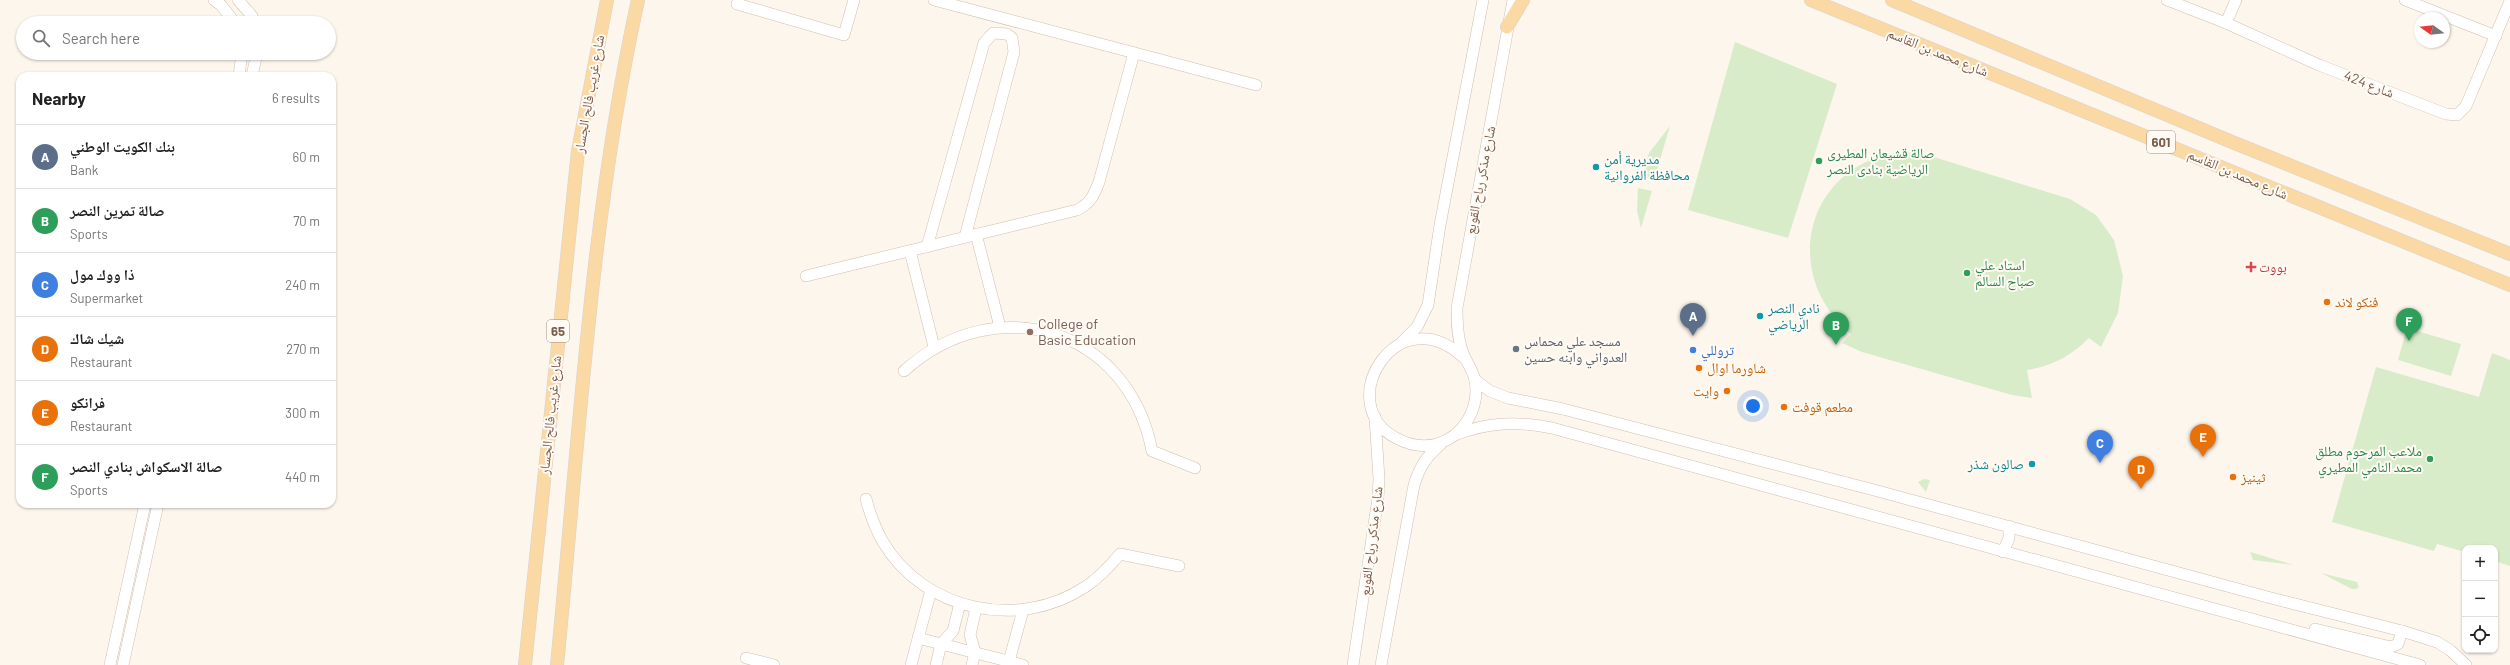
<!DOCTYPE html>
<meta charset="utf-8">
<style>
body{margin:0;font-family:Barlow,"Noto Naskh Arabic",sans-serif;background:#f6f6f6;color:#222}
.controls{position:absolute;right:12px;bottom:12px;display:grid;overflow:hidden;border-radius:8px;box-shadow:0 1px 3px #0004}
.controls button{width:36px;height:36px;display:grid;place-items:center;padding:0;border:0;border-bottom:1px solid #e0e0e0;background:#fff;color:#222;font:20px sans-serif}
.compass{position:absolute;left:2414px;top:12px;width:36px;height:36px;border-radius:50%;background:#fff;box-shadow:0 1px 3px #0004;rotate:285deg}
.you{position:absolute;left:1753px;top:406px;width:14px;height:14px;margin:-10px;border:3px solid #fff;border-radius:50%;background:#1a73e8;box-shadow:0 0 0 6px #1a73e833}
.badge{display:grid;place-items:center;width:26px;height:26px;border-radius:50%;background:#0b8043;color:#fff;font-size:13px;font-weight:700}
.pin{position:absolute;translate:-50% -33px;filter:drop-shadow(0 1px 2px #0008)}
.pin::after{content:'';position:absolute;top:21px;width:14px;height:12px;background:inherit;clip-path:polygon(0 0,100% 0,50% 100%)}
.list{margin:0;padding:0;list-style:none}
h2{display:flex;justify-content:space-between;align-items:center;height:52px;margin:0;padding:0 16px;font-size:17px}
h2 small{font-size:13px;font-weight:400;color:#767676}
.list li{display:grid;grid-template-columns:26px 1fr auto;gap:12px;align-items:center;box-sizing:border-box;height:64px;padding:0 16px;border-top:1px solid #e0e0e0}
.list b{display:block;font-size:15px;white-space:nowrap}
.list p{margin:0;font-size:13px;white-space:nowrap;color:#767676}
.list em{font-size:13px;font-style:normal;color:#767676}
.icon{flex:none;width:22px;height:22px;fill:none;stroke:currentColor;stroke-width:2;stroke-linecap:round;stroke-linejoin:round}
.map{position:relative;flex:none;width:2510px;height:665px;overflow:hidden}
.search{position:absolute;background:#fff;box-shadow:0 1px 3px #0004;left:16px;top:16px;width:320px;height:44px;display:flex;align-items:center;gap:10px;box-sizing:border-box;padding:0 14px;border-radius:22px;color:#767676;font-size:15px}
.panel{position:absolute;background:#fff;box-shadow:0 1px 3px #0004;left:16px;top:72px;width:320px;height:436px;border-radius:12px}
.map>svg:first-child{display:block}
.green{fill:#d8ecc9}
.lines{fill:none;stroke-linecap:round;stroke-linejoin:round}
.minor-casing{stroke:#d1beb0;stroke-width:12}
.major-casing{stroke:#dad1cd;stroke-width:14}
.minor{stroke:#fff;stroke-width:11}
.major{stroke:#fbd9a5;stroke-width:13}
.leisure-dot{fill:#2e9e5b;stroke:#fffaf3;stroke-width:1.5}
.culture-dot{fill:#0f9aa8;stroke:#fffaf3;stroke-width:1.5}
.health-dot{fill:#e0444e;stroke:#fffaf3;stroke-width:1.5}
.food-dot{fill:#e8710a;stroke:#fffaf3;stroke-width:1.5}
.education-dot{fill:#8d6e63;stroke:#fffaf3;stroke-width:1.5}
.worship-dot{fill:#6b7280;stroke:#fffaf3;stroke-width:1.5}
.shop-dot{fill:#3f7fe0;stroke:#fffaf3;stroke-width:1.5}
.labels{text-anchor:middle;stroke-width:4;stroke-linejoin:round;paint-order:stroke}
.shield{fill:#fffaf3;stroke:#a28b7f;stroke-width:1}
.shield-label{font-size:13px;font-weight:bold;fill:#7a5c4d}
.street-label{font-size:14px;fill:#7a5c4d;stroke:#fffaf3}
.leisure-label{font-size:14px;fill:#27864d;stroke:#fffaf3;text-anchor:start}
.culture-label{font-size:14px;fill:#0d838f;stroke:#fffaf3;text-anchor:start}
.health-label{font-size:14px;fill:#be3a42;stroke:#fffaf3;text-anchor:start}
.food-label{font-size:14px;fill:#c56008;stroke:#fffaf3;text-anchor:start}
.education-label{font-size:14px;fill:#785e54;stroke:#fffaf3;text-anchor:start}
.worship-label{font-size:14px;fill:#5b616d;stroke:#fffaf3;text-anchor:start}
.shop-label{font-size:14px;fill:#366cbe;stroke:#fffaf3;text-anchor:start}
</style>
<div class="map">
<svg width="2510" height="665" viewBox="0 0 2510 665">
<rect width="100%" height="100%" fill="#fdf6ec"/>
<g class="green">
<polygon points="1735,42 1837,84 1788,238 1688,210"/>
<polygon points="1670,126 1654,180 1641,177 1649,153"/>
<path d="M1900 152 1921 153 2070 199 2096 215 2114 240 2123 276 2118 313 2101 347 2089 338C2071 356 2052 366 2027 370L2032 398 2012 395 1862 352 1842 343 1851 334C1779 274 1806 165 1900 152Z"/>
<polygon points="1638,188 1652,191 1641,228 1637,211"/>
<polygon points="2407,328 2461,344 2451,376 2398,360"/>
<polygon points="2492,353 2510,360 2510,566 2495,561 2495,548 2465,548 2465,552 2437,544 2434,551 2332,522 2376,367 2479,397"/>
<polygon points="1924,479 1930,480 1926,492 1918,482"/>
<polygon points="2250,552 2294,565 2253,560"/>
<polygon points="2321,573 2357,582 2359,587 2356,589 2352,589"/>
</g>
<g class="lines">
<g class="minor-casing">
<g id="minor">
<polyline points="214,0 221,5 235,23"/>
<polyline points="238,0 252,16 254,23"/>
<polyline points="934,0 1256,85"/>
<polyline points="2167,0 2226,23 2319,65 2446,114 2457,115 2466,106 2510,1"/>
<polyline points="2405,0 2496,36"/>
<polyline points="737,4 844,35 854,0"/>
<polyline points="2226,23 2236,0"/>
<polyline points="239,76 242,53"/>
<polyline points="252,76 257,53"/>
<polyline points="976,234 1000,327"/>
<polyline points="927,247 984,43 993,33 1007,34 1012,38 1014,52 965,237"/>
<polyline points="910,251 934,347"/>
<path d="M806 276 1077 210C1091 203 1094 195 1099 182L1134 53"/>
<polyline points="1402,342 1417,327 1428,305 1440,225 1483,0"/>
<path d="M1465 359C1398 294 1331 404 1396 438 1409 445 1422 448 1437 444 1464 436 1480 408 1475 380 1472 368 1464 359 1461 347 1457 334 1457 321 1457 308L1513 0"/>
<path d="M904 371C995 289 1128 327 1152 451L1195 468"/>
<polyline points="1475,380 1490,391 1508,398 1563,409 1874,490 2271,598 2402,631 2437,642 2450,650 2466,665"/>
<path d="M1455 435C1488 422 1518 421 1552 428L2420 665"/>
<path d="M866 499C870 514 875 528 883 542 924 611 1018 631 1085 587 1099 578 1110 566 1120 554L1179 566"/>
<polyline points="2003,552 2009,538 2009,526"/>
<polyline points="2315,629 2391,647 2398,644 2402,631"/>
<polyline points="918,638 1023,665"/>
<polyline points="746,658 774,665"/>
<polyline points="110,665 145,504"/>
<polyline points="123,665 158,504"/>
<polyline points="911,665 931,590"/>
<polyline points="936,665 941,644 953,631 960,603"/>
<polyline points="972,665 975,652 970,635 976,608"/>
<polyline points="1008,665 1023,610"/>
<polyline points="1353,665 1378,498 1379,479 1375,417"/>
<path d="M1381 665 1414 485C1420 466 1426 457 1441 444"/>
</g>
</g>
<g class="major-casing">
<g id="major">
<polyline points="1811,0 2510,285"/>
<polyline points="1892,0 2232,142 2510,254"/>
<polyline points="1507,27 1523,0"/>
<polyline points="525,665 578,151 607,0"/>
<path d="M557 665C579 443 590 218 638 0"/>
</g>
</g>
<use href="#minor" class="minor"/>
<use href="#major" class="major"/>
</g>
<g class="leisure-dot">
<circle cx="1819" cy="161" r="4"/>
<circle cx="1967" cy="273" r="4"/>
<circle cx="2430" cy="459" r="4"/>
</g>
<g class="culture-dot">
<circle cx="1596" cy="167" r="4"/>
<circle cx="1760" cy="316" r="4"/>
<circle cx="2032" cy="464" r="4"/>
</g>
<path class="health-dot" d="M2249 261h4v4h4v4h-4v4h-4v-4h-4v-4h4z"/>
<g class="food-dot">
<circle cx="2327" cy="302" r="4"/>
<circle cx="1699" cy="368" r="4"/>
<circle cx="1727" cy="391" r="4"/>
<circle cx="1784" cy="407" r="4"/>
<circle cx="2233" cy="477" r="4"/>
</g>
<circle class="education-dot" cx="1030" cy="332" r="4"/>
<circle class="worship-dot" cx="1516" cy="349" r="4"/>
<circle class="shop-dot" cx="1693" cy="350" r="4"/>
<g class="labels">
<g class="shield">
<rect x="2147" y="131" width="28" height="22" rx="3"/>
<rect x="547" y="320" width="22" height="22" rx="3"/>
</g>
<g class="shield-label">
<text x="2161" y="147">601</text>
<text x="558" y="336">65</text>
</g>
<g class="street-label">
<text transform="translate(1938 52) rotate(22)" y="5">شارع محمد بن القاسم</text>
<text transform="translate(2369 84) rotate(21)" y="5">شارع 424</text>
<text transform="translate(589 94) rotate(-80)" y="5">شارع غريب فالح الجسار</text>
<text transform="translate(2238 174) rotate(23)" y="5">شارع محمد بن القاسم</text>
<text transform="translate(1480 180) rotate(-79)" y="5">شارع مذكر رباح القوبع</text>
<text transform="translate(550 415) rotate(-84)" y="5">شارع غريب فالح الجسار</text>
<text transform="translate(1371 541) rotate(-83)" y="5">شارع مذكر رباح القوبع</text>
</g>
<g class="leisure-label">
<text x="1827" y="158">صالة قشيعان المطيرى<tspan x="1827" dy="16">الرياضية بنادى النصر</tspan></text>
<text x="1975" y="270">استاد علي<tspan x="1975" dy="16">صباح السالم</tspan></text>
<text x="2422" y="456" text-anchor="end">ملاعب المرحوم مطلق<tspan x="2422" dy="16">محمد النامي المطيري</tspan></text>
</g>
<g class="culture-label">
<text x="1604" y="164">مديرية أمن<tspan x="1604" dy="16">محافظة الفروانية</tspan></text>
<text x="1768" y="313">نادي النصر<tspan x="1768" dy="16">الرياضي</tspan></text>
<text x="2024" y="469" text-anchor="end">صالون شذر</text>
</g>
<g class="health-label">
<text x="2259" y="272">بووت</text>
</g>
<g class="food-label">
<text x="2335" y="307">فنكو لاند</text>
<text x="1707" y="373">شاورما اوال</text>
<text x="1719" y="396" text-anchor="end">وايت</text>
<text x="1792" y="412">مطعم قوفت</text>
<text x="2241" y="482">ثينيز</text>
</g>
<g class="education-label">
<text x="1038" y="329">College of<tspan x="1038" dy="16">Basic Education</tspan></text>
</g>
<g class="worship-label">
<text x="1524" y="346">مسجد علي محماس<tspan x="1524" dy="16">العدواني وابنه حسين</tspan></text>
</g>
<g class="shop-label">
<text x="1701" y="355">تروللي</text>
</g>
</g>
</svg>
<div class="controls">
<button>+</button>
<button>−</button>
<button><svg class="icon" aria-label="locate" viewBox="0 0 24 24"><circle cx="12" cy="12" r="6"/><path d="M12 2v4M12 18v4M2 12h4M18 12h4"/></svg></button>
</div>
<svg class="compass" viewBox="-18 -18 36 36"><path d="M0-13l5 13h-10z" fill="#e53935"/><path d="M0 13l5-13h-10z" fill="#767676"/></svg>
<div class="you"></div>
<div class="pin badge" style="left:1693px;top:336px;background:#5c6f8a">A</div>
<div class="pin badge" style="left:1836px;top:345px;background:#2e9e5b">B</div>
<div class="pin badge" style="left:2100px;top:463px;background:#3f7fe0">C</div>
<div class="pin badge" style="left:2141px;top:489px;background:#e8710a">D</div>
<div class="pin badge" style="left:2203px;top:457px;background:#e8710a">E</div>
<div class="pin badge" style="left:2409px;top:341px;background:#2e9e5b">F</div>
<div class="search"><svg class="icon" aria-label="search" viewBox="0 0 24 24"><circle cx="10" cy="10" r="6"/><path d="M15 15l6 6"/></svg>Search here</div>
<section class="panel">
<h2>Nearby<small>6 results</small></h2>
<ul class="list">
<li><span class="badge" style="background:#5c6f8a">A</span><div><b>بنك الكويت الوطني</b><p>Bank</p></div><em>60 m</em></li>
<li><span class="badge" style="background:#2e9e5b">B</span><div><b>صالة تمرين النصر</b><p>Sports</p></div><em>70 m</em></li>
<li><span class="badge" style="background:#3f7fe0">C</span><div><b>ذا ووك مول</b><p>Supermarket</p></div><em>240 m</em></li>
<li><span class="badge" style="background:#e8710a">D</span><div><b>شيك شاك</b><p>Restaurant</p></div><em>270 m</em></li>
<li><span class="badge" style="background:#e8710a">E</span><div><b>فرانكو</b><p>Restaurant</p></div><em>300 m</em></li>
<li><span class="badge" style="background:#2e9e5b">F</span><div><b>صالة الاسكواش بنادي النصر</b><p>Sports</p></div><em>440 m</em></li>
</ul>
</section>
</div>
